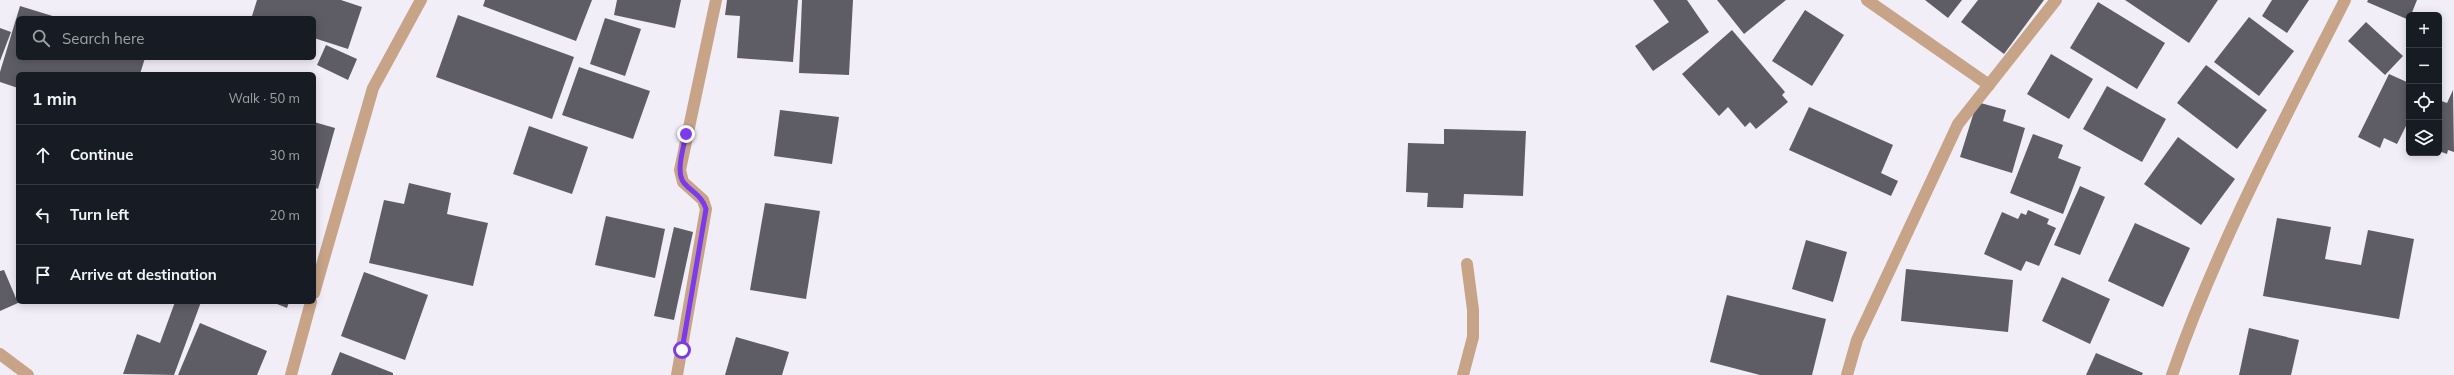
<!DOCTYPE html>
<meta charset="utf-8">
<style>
body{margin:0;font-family:Mulish,sans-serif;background:#242831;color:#f1f3f6}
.controls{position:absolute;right:12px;top:12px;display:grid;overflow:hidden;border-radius:6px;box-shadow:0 2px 10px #0003}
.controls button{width:36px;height:36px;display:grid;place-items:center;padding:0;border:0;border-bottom:1px solid #363941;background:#171b24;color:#f1f3f6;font:20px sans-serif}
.stop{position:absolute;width:12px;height:12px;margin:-9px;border:3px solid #7c3aed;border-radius:50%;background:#fff}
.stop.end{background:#7c3aed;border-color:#fff;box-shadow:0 1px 4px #0008}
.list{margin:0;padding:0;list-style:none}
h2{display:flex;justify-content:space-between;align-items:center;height:52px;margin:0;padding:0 16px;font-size:17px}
h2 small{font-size:13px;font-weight:400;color:#9ea1a6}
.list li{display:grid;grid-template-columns:26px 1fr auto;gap:12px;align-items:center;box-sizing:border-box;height:60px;padding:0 16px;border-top:1px solid #363941}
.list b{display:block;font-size:15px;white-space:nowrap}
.list em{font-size:13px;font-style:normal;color:#9ea1a6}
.icon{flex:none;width:22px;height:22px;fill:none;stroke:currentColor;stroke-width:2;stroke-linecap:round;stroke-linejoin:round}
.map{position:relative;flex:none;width:2454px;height:375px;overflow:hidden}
.search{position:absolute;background:#171b24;box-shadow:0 2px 10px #0003;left:16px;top:16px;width:300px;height:44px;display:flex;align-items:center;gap:10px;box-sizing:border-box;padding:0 14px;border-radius:6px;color:#9ea1a6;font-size:15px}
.panel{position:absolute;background:#171b24;box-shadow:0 2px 10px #0003;left:16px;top:72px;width:300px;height:232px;border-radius:6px}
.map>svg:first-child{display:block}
.building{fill:#5e5d66}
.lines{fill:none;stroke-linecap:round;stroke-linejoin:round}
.minor{stroke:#c7a488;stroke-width:12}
.route{stroke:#7c3aed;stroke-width:5}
</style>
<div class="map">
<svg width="2454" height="375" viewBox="0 0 2454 375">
<rect width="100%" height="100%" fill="#f2eef8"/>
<g class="building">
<polygon points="257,0 341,0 362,7 348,49 314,38 314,18 252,16"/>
<polygon points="485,0 592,0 576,41 483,6"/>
<polygon points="617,0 681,0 675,28 614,15"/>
<polygon points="727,0 798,0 793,62 737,58 740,16 725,15"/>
<polygon points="802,0 853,0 849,75 799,73"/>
<polygon points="1653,0 1687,0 1709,32 1653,71 1635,46 1669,22"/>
<polygon points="1717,0 1786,0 1744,34"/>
<polygon points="1925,0 1962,0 1948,18"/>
<polygon points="1978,0 2044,0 2004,54 1961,22"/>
<polygon points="2125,0 2218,0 2189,43"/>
<polygon points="2272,0 2309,0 2287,33 2262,16"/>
<polygon points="2368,0 2417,0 2409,20 2367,2"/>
<polygon points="2098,2 2165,43 2137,89 2070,48"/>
<polygon points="20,6 59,18 18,18 18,58 145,58 140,74 18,74 18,88 0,82 0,72"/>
<polygon points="1805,10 1844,35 1812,86 1772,61"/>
<polygon points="458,15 574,57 552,119 436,77"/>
<polygon points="2249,17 2294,51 2259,96 2214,62"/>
<polygon points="605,18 641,29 625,76 590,64"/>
<polygon points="2366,22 2403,56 2385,75 2348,41"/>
<polygon points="0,28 11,32 0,61"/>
<polygon points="1732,30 1785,92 1782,95 1788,102 1756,129 1750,122 1745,127 1728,107 1719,116 1682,74"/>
<polygon points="326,45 357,59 348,80 317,65"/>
<polygon points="2051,54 2093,79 2069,119 2027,94"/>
<polygon points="2206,65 2267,110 2237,149 2177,103"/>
<polygon points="579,67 650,91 633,139 562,115"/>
<polygon points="2389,74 2409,83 2409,120 2397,144 2384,138 2380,148 2358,137"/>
<polygon points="2107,86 2166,119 2142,162 2083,129"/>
<polygon points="2453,90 2454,152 2448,150 2447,154 2439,151 2439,100 2447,103"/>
<polygon points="1977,102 2006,110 2003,121 2025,128 2012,173 1960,157"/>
<polygon points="1809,107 1893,145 1881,173 1898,181 1891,196 1789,150"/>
<polygon points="780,110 839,117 832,164 774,156"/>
<polygon points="314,122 335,128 318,189 314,187"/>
<polygon points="529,126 588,147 572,194 513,174"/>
<polygon points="1444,129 1526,131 1523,196 1464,194 1463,208 1427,207 1428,193 1406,192 1408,143 1444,144"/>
<polygon points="2033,134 2063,145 2058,158 2081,167 2063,214 2010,193"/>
<polygon points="2178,137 2235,179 2201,225 2144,184"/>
<polygon points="409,183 451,193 447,214 488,223 473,286 369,263 384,200 404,204"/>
<polygon points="2080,186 2105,197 2080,255 2054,245"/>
<polygon points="765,203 820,211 806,299 750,290"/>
<polygon points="2028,210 2049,219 2047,224 2056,228 2039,266 2026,261 2021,271 1984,254 2002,212 2018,219 2021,213 2026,215"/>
<polygon points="606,216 665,229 655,278 595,265"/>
<polygon points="2277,218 2331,227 2325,259 2361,265 2368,230 2414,239 2399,319 2263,296"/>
<polygon points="2135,223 2190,248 2163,307 2108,281"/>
<polygon points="674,227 693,232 674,320 654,316"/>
<polygon points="1806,240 1847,252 1833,302 1792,289"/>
<polygon points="1906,269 2013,280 2008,332 1901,321"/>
<polygon points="4,270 18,303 0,311 0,271"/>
<polygon points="364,272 428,295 405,360 341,336"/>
<polygon points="2062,277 2110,299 2090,344 2042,321"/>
<polygon points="1727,295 1826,319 1812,375 1760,375 1710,362"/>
<polygon points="175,302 201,302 174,375 123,374 137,334 160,343"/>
<polygon points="272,302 289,302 287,308"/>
<polygon points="200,323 267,351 257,375 178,375"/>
<polygon points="2249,328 2299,340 2291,375 2239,375"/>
<polygon points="736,337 789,352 782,375 725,375"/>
<polygon points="340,352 393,373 393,375 331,375"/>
<polygon points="2096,353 2143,373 2142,375 2086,375"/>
</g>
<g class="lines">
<g class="minor">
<polyline points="1867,0 1989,85"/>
<polyline points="314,293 373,88 421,0"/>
<polyline points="0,354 28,375"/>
<polyline points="291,375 311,302"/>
<polyline points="677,375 706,209 703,200 683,182 680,170 716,0"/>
<polyline points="1463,375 1473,337 1473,310 1467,264"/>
<polyline points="1847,375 1857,340 1958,124 2056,0"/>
<path d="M2172 375C2217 245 2283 122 2345 0"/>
</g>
</g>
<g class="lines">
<path class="route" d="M682 350 706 209C702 196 693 193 684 183 675 172 684 147 686 134"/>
</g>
</svg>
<div class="controls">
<button>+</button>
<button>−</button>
<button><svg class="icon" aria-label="locate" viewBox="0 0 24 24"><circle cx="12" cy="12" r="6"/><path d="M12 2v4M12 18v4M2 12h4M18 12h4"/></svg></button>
<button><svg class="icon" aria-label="layers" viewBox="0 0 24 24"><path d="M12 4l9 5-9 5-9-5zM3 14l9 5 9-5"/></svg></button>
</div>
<div class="stop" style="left:682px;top:350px"></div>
<div class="stop end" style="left:686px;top:134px"></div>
<div class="search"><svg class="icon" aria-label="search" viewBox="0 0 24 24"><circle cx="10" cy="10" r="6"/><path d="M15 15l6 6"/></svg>Search here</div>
<section class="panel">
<h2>1 min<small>Walk · 50 m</small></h2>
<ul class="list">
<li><svg class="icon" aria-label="ahead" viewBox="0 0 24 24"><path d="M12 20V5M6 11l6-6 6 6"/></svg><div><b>Continue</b></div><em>30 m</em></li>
<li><svg class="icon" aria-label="left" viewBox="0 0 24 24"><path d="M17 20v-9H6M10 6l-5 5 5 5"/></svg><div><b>Turn left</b></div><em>20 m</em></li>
<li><svg class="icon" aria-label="arrive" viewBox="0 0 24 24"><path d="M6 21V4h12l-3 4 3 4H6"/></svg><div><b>Arrive at destination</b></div></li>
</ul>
</section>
</div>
